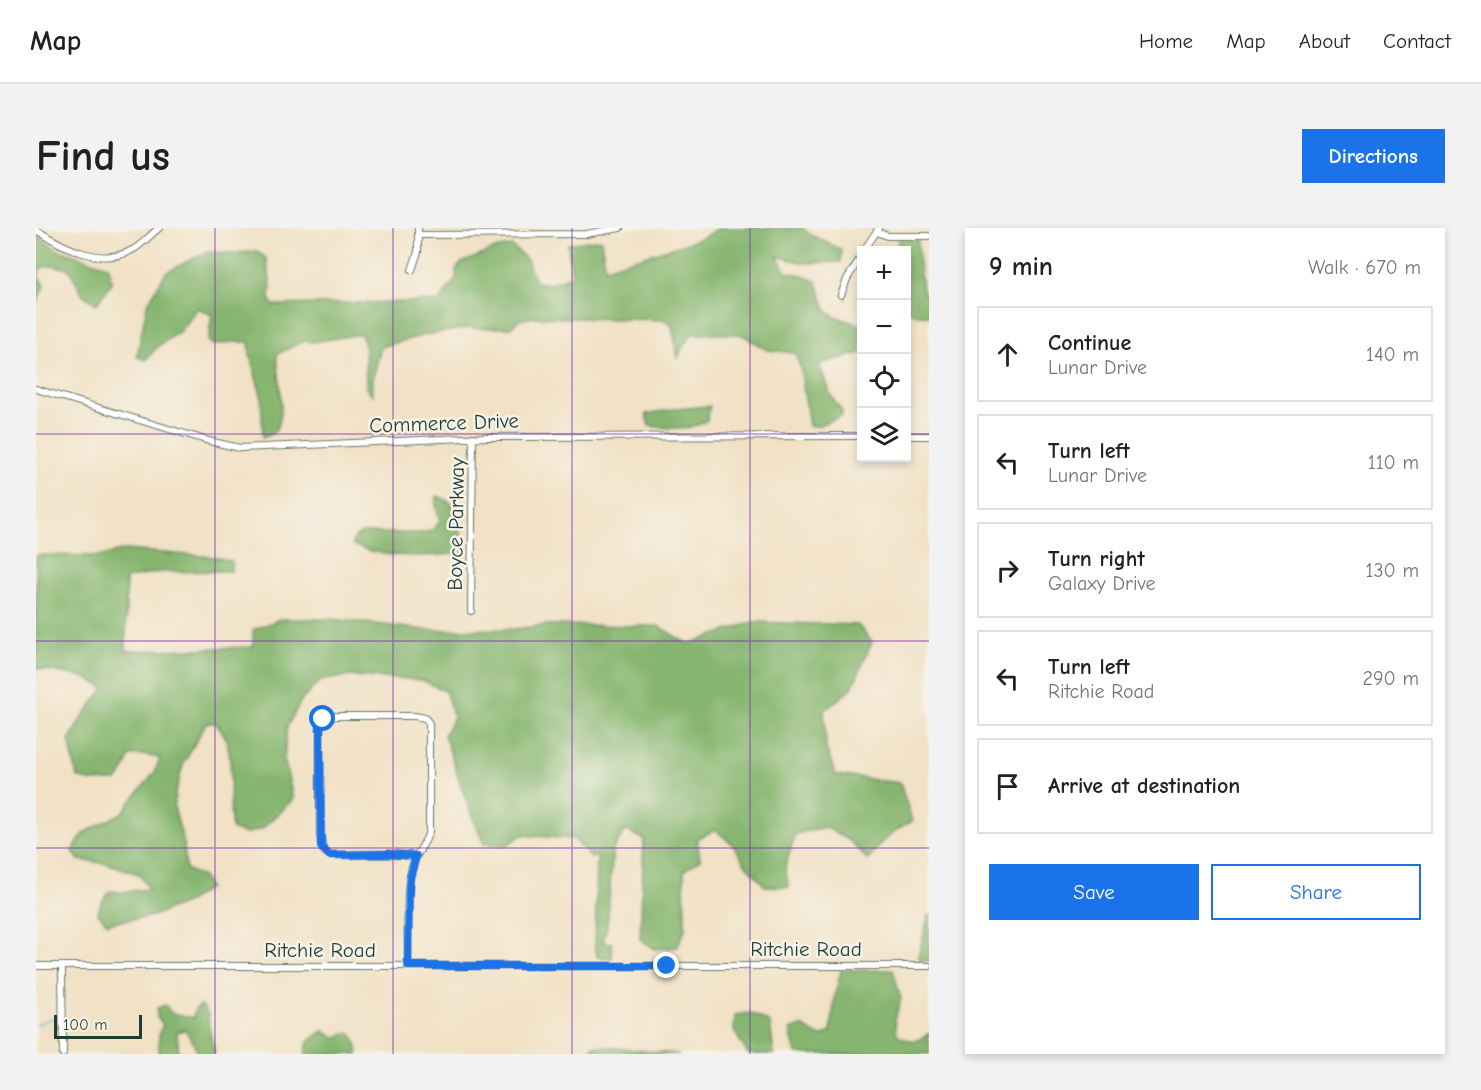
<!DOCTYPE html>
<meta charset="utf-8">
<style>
body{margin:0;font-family:"Comic Neue",sans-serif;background:#f2f2f2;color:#202124}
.controls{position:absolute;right:18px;top:18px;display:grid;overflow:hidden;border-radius:0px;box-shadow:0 3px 9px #0003}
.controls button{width:54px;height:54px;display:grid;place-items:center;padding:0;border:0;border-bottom:2px solid #e0e0e0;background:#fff;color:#202124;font:30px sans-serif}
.scale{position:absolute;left:18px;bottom:15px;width:88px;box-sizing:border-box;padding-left:6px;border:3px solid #1f3d34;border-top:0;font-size:16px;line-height:21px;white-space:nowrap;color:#1f3d34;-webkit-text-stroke:4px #f7f3e8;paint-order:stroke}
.stop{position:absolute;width:18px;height:18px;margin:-14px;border:4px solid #1a73e8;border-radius:50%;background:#fff}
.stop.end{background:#1a73e8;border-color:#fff;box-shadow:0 2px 6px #0008}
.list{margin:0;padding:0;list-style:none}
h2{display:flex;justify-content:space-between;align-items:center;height:78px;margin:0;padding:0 24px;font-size:26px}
h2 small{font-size:20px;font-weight:400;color:#757577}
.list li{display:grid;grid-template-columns:39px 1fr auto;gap:18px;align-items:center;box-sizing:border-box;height:96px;margin:0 12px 12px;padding:0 12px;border:2px solid #e0e0e0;border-radius:0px}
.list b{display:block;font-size:22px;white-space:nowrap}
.list p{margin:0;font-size:20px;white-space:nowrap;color:#757577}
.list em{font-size:20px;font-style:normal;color:#757577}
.actions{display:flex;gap:12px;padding:18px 24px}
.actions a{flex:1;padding:14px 0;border:2px solid #1a73e8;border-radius:0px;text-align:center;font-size:21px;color:#1a73e8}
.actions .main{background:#1a73e8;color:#fff}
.icon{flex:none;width:33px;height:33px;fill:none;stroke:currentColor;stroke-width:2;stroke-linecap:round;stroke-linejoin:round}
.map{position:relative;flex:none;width:893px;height:826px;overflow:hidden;border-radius:0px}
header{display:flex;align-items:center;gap:36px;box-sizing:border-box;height:84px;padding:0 30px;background:#fff;border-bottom:2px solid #e0e0e0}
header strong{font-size:28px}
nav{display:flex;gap:33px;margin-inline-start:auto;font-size:21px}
.intro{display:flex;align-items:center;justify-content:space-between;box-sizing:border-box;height:144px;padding:0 36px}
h1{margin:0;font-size:42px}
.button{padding:15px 27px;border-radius:0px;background:#1a73e8;color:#fff;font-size:21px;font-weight:700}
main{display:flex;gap:36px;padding:0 36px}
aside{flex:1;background:#fff;border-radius:0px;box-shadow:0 3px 9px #0003}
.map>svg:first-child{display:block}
.forest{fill:#85b56e;stroke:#527951;stroke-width:1.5}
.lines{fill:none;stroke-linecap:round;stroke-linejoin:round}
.stream{stroke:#5cbfda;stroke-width:1.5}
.minor-casing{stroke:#687667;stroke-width:8}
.minor{stroke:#fff;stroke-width:6}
.route{stroke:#1a73e8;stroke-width:8}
.grid{fill:none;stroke:#7b2cbf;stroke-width:1.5;stroke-opacity:0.55}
.labels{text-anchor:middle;stroke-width:5;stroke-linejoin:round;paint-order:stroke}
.street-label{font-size:21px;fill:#1f3d34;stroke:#f7f3e8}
</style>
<header>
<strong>Map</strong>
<nav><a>Home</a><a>Map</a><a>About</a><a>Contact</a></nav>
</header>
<div class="intro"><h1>Find us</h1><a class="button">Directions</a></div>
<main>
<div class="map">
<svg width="893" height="826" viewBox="0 0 893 826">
<rect width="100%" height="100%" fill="#f7f3e8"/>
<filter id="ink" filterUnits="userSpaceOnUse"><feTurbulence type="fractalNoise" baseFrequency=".0167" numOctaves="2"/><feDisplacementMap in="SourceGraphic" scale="12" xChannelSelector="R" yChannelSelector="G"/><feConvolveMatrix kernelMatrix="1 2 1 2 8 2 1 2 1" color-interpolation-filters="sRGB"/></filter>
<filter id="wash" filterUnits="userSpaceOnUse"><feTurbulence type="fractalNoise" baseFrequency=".008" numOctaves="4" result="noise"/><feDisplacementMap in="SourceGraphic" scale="24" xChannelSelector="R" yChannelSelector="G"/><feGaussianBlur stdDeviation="1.35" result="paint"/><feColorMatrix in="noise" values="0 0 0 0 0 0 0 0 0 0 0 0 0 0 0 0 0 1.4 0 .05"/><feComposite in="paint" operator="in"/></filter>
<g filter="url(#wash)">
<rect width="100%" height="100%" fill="#f1e1c5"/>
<g class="forest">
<path d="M683 0H767L773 6 806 22 805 34 768 35 741 28 750 44 767 47 781 54 790 82 800 89 825 97V125L783 136 794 166 806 183V187L782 198H773L764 138 759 125 731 122 705 106H656L646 120 642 130 636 98 630 92 497 89 483 92 474 100H432L388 107 345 119 337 150V167L330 160 329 117 325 106 276 114 270 112 241 126C242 145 251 188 239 203 236 207 231 208 227 210L225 167 214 127 213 114H196L178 117 172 114 176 87 161 80 144 103 121 119 110 132 101 129 111 77 130 44 171 24 201 25 221 23 230 30 235 57 234 72 237 77 403 73 420 51V42L425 35 462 20 476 18 491 32 499 54 513 56 536 48 532 16 565 11 569 40 649 16 669 8Z"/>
<polygon points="0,7 22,22 72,38 76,54 61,76 47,67 33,41 18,38 5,39 2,48 8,57 0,77"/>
<polygon points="862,11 882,11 884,49 887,62 893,72 893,87 881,87 871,83 870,22 864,22 862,17"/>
<path d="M674 178 671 192C652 204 634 200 613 198L610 186 638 181Z"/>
<path d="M401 268C430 277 425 300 425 325 394 329 343 331 316 316L319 309 326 305H387L396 302 404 294 400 278Z"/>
<path d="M89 322 179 329 196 333 195 343 123 344 90 351V423L217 419V402L244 391H296L390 402 478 401 511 397 622 398 652 416 717 394 822 397 836 414 816 460 788 483 790 520 800 547 864 555 876 593C855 605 845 612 832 632L814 613 789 599 759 606 749 640 753 659 729 658 709 636 699 619 680 602 661 610 664 631 648 643 649 701 641 719 619 721 604 711 608 611 589 602 577 621 571 698 567 714 576 715V730L561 729 559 717 561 628 555 630 538 611 486 607 471 617 448 616C431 581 421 543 408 507L418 489 409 463 386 452 314 448 284 453 265 473 251 499 248 530 257 571 226 601 208 606 196 601C191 574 199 536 190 511 188 506 183 500 180 495H170L147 537 139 567 138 579 148 617 150 641 167 649 173 660 154 673 117 688 71 695 62 685 65 675 74 663 87 664 113 661 103 646 73 636 43 632 36 623 48 605 86 585 119 544 124 530 108 527 94 528 89 541 81 553H53L41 549 33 512 44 493 68 460 48 449 0 440V327L66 328Z"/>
<polygon points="893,686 893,733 886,733 882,729"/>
<path d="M805 742H857L865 771 859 791 861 806C873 814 882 815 893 805V826H760L754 802 766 798 785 809 795 804 799 767Z"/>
<path d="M129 777 136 786C144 786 150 788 157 790L159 781 165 777 172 786 173 799 179 826H162L158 816 149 801 141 805 143 826H123V805L127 796 121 789V780Z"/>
<polygon points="715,785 734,795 738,826 712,826 698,803 699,787"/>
<polygon points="287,803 300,810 307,806 315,805 320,814 322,826 269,826 272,814"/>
<polygon points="557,818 643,826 556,826"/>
</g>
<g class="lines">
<polyline class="stream" points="0,796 22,789"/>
</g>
</g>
<g filter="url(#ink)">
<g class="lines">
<g class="minor-casing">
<g id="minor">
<path d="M0 2C27 19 66 40 98 21 107 16 114 7 123 0"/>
<polyline points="841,4 852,8 893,8"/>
<polyline points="382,7 550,6 584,0"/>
<polyline points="828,22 843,0"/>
<polyline points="376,42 382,24 382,0"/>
<polyline points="805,67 811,51 826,27"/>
<polyline points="0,161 173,213 204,220 450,209 826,208"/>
<polyline points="870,208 893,208"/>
<polyline points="435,383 437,209"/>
<polyline points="0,738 893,738"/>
<path d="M372 738C373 709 368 663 377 636 381 624 390 615 393 603V495L389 490 379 488H300L287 491 284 500V607L287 622 293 627 352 626 380 628"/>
<polyline points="26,739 27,826"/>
</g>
</g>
<use href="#minor" class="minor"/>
</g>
</g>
<g class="lines" filter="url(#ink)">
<polyline class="route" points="287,491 284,500 285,619 293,627 352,626 380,628 374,650 373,660 372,738 631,738"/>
</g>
<path class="grid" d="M179 0V826M357 0V826M536 0V826M714 0V826M0 206H826M870 206H893M0 413H893M0 620H893"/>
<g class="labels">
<g class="street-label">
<text transform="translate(408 195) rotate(-2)" y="7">Commerce Drive</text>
<text transform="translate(420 296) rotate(-89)" y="7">Boyce Parkway</text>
<text x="770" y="728">Ritchie Road</text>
<text x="284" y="729">Ritchie Road</text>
</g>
</g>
</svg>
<div class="controls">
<button>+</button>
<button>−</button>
<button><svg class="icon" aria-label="locate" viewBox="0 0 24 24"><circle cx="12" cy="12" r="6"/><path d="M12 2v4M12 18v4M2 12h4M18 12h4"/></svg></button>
<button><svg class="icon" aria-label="layers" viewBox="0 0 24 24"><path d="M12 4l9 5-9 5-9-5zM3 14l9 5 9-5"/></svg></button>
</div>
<div class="scale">100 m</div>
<div class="stop" style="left:287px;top:491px"></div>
<div class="stop end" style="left:631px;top:738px"></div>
</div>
<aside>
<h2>9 min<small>Walk · 670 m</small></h2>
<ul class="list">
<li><svg class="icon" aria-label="ahead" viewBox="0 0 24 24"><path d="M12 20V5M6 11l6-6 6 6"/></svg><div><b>Continue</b><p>Lunar Drive</p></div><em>140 m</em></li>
<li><svg class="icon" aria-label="left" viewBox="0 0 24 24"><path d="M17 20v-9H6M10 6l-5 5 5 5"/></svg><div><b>Turn left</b><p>Lunar Drive</p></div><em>110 m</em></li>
<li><svg class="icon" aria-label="right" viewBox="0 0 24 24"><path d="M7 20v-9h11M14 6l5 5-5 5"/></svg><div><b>Turn right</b><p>Galaxy Drive</p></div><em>130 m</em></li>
<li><svg class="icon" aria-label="left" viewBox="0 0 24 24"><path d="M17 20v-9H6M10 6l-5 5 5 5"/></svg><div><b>Turn left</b><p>Ritchie Road</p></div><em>290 m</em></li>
<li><svg class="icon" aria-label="arrive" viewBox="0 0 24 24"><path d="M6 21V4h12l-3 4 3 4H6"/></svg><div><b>Arrive at destination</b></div></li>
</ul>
<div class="actions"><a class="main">Save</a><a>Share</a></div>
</aside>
</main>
